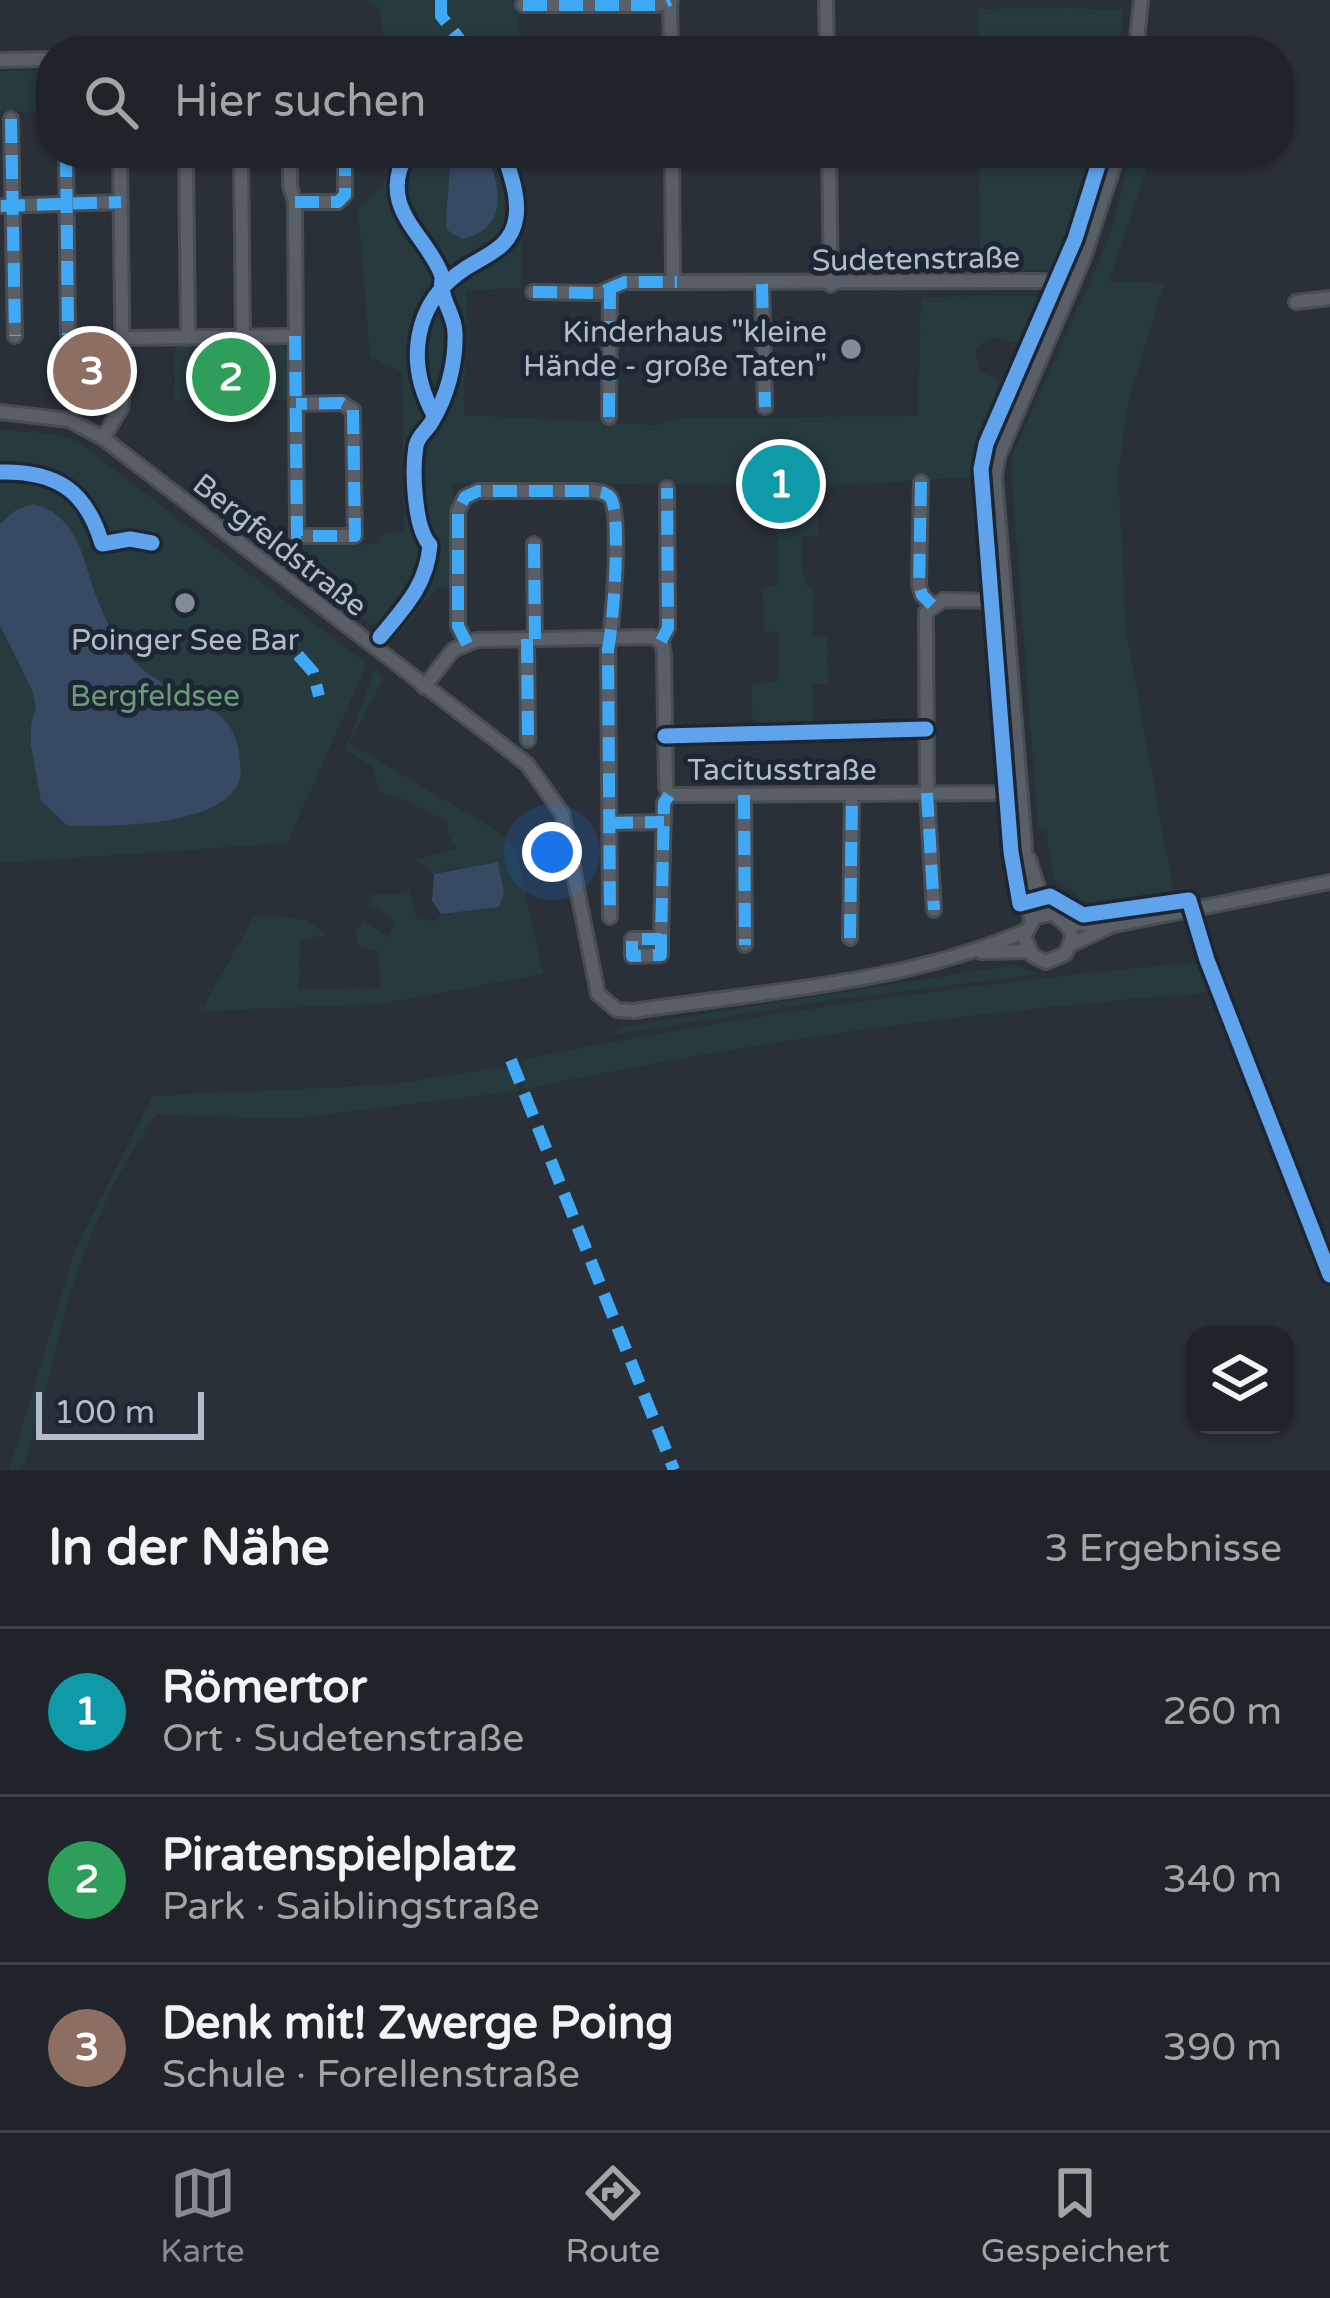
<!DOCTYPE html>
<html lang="de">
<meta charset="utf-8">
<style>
body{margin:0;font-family:"Varela Round",sans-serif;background:#282c32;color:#f1f3f6}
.controls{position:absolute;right:36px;bottom:36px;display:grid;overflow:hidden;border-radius:24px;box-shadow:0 3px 9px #0004}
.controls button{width:108px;height:108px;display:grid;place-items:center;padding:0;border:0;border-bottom:3px solid #3d4147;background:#20242a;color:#f1f3f6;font:60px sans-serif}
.scale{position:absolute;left:36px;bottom:30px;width:168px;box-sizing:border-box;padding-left:12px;border:6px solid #b4bcc9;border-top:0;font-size:33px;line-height:42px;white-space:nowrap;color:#b4bcc9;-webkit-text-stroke:9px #1d2633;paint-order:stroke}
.you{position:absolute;left:552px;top:852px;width:42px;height:42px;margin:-30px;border:9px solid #fff;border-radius:50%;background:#1a73e8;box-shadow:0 0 0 18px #1a73e833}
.badge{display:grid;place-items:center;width:78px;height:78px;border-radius:50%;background:#848b96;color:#fff;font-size:39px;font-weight:700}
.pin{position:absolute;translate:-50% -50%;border:6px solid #fff;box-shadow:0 3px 12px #0006}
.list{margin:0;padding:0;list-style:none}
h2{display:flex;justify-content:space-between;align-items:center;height:156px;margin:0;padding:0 48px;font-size:51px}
h2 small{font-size:39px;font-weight:400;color:#a2a4a8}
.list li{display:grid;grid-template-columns:78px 1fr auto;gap:36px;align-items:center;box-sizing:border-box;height:168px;padding:0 48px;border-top:3px solid #3d4147}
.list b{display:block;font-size:45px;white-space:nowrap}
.list p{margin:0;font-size:39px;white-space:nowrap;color:#a2a4a8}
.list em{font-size:39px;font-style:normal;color:#a2a4a8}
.icon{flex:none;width:66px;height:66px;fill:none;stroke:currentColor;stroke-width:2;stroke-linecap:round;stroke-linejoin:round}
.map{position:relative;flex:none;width:1330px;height:1470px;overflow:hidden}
.search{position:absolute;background:#20242a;box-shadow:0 3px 9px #0004;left:36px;right:36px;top:36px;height:132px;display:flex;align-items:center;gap:30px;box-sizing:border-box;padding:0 42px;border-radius:48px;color:#a2a4a8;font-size:45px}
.sheet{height:660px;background:#20242a}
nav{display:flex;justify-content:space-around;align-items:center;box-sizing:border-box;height:168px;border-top:3px solid #3d4147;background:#20242a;font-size:33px;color:#a2a4a8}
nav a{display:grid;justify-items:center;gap:6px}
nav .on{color:#848b96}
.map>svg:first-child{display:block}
.green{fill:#273a3e}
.water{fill:#384963}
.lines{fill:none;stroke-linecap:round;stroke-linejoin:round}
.minor-casing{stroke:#484c53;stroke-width:18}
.minor{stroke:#5a5e66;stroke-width:12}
.quiet{stroke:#3fa9f5;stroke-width:12;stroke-dasharray:24 12;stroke-linecap:butt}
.cycleway-casing{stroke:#1d2633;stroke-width:22}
.cycleway{stroke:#60a3ed;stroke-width:15}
.poi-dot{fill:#848b96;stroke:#1d2633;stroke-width:4.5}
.labels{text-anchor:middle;stroke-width:10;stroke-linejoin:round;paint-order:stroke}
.street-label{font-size:30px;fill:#b4bcc9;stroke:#1d2633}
.poi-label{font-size:30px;fill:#b4bcc9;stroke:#1d2633;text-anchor:end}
.park-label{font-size:30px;fill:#6b9a76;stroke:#1d2633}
</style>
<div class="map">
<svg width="1330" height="1470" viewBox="0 0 1330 1470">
<rect width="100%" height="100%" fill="#2a3038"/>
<g class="green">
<polygon points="364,0 518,0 519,51 385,51 380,8"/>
<polygon points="1071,8 1123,10 1118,51 978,51 978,9"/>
<polygon points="51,70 51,111 0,112 0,71"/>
<path d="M393 153H520L522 288 467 290 464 415 655 425 683 418 918 416 921 297 1048 296 1026 346 994 337 981 343 976 351 979 370 1008 385 983 444 978 477 818 486 819 535 801 538V569L807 586 814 589 813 635 827 636 828 684H813V728H753L751 684 778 682 779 632 764 631 763 586 778 585 776 485 453 483 454 590 437 588 393 641 274 551V546L371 544 379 542 380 535 404 531 402 372 370 357 358 207C374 199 394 172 393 153Z"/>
<polygon points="979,153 1099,153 1076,227 1057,271 980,270"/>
<polygon points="1131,153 1152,153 1109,281 1164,283 1129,399 1118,471 1126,631 1175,900 1093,907 1054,880 1046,829 1038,829 1011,467 1015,449 1111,234"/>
<polygon points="175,344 281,344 287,354 287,400 175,400"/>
<polygon points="0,430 55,434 77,441 367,664 287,843 0,863"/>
<polygon points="375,669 384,678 349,743 497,831 516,849 543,974 380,1004 201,1011 255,915 306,920 325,933 326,936 300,939 299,990 381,988 377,951 359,947 355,933 363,921 388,937 395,925 385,912 369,905 368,895 399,894 409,890 417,918 434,922 441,914 451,915 457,867 434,874 417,860 456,848 448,835 447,821 400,798 379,792 373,767 345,750"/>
<path d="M1202 962 1217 992C983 1010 753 1040 524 1089L519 1072 524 1059C749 1015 974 982 1202 962Z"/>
<polygon points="1015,965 1038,974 817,1002 607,1036 622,1027"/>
<path d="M503 1067 508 1068 519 1091 287 1119 157 1114C119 1164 83 1247 66 1308 51 1362 42 1417 22 1470H9L75 1250 153 1096 387 1085Z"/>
</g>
<g class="water">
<path d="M451 153H486C501 187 509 229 462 239L447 230 446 220Z"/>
<path d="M33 504C82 516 83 567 100 606 108 626 120 645 134 661 166 697 234 697 239 754 240 762 242 774 239 781 222 828 109 826 68 826L41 801 31 746V724L36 708 32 690 0 625V524L16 510Z"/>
<polygon points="498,862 504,893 499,907 441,914 432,901 434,874"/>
</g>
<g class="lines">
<g class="minor-casing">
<g id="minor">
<polyline points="670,0 671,51"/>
<polyline points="826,0 827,51"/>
<polyline points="523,5 658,5 671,0"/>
<polyline points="318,51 332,51"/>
<polyline points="1136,51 1141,0"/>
<polyline points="0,60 51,59"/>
<polyline points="11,119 15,336"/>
<polyline points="66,153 68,335"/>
<polyline points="186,153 188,338"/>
<polyline points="241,153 243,337"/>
<polyline points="290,153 290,186 295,202 297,536 355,536 353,410 341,403 296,404"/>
<polyline points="672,153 673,275 677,282"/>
<polyline points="829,153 831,285"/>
<polyline points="295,202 338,202 345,195 345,153"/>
<polyline points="0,206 121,202"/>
<polyline points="762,284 765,407"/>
<polyline points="533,292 599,293 625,282 677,282 1044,281 1069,290"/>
<polyline points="1296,302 1330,298"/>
<polyline points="123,338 295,336"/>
<path d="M0 412 69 420 103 438 527 764 562 813 598 994 617 1010 634 1011C766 991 902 984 1025 931"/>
<polyline points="609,417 610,291"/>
<polyline points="103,438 121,408 123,393 120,153"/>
<polyline points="921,482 919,585 922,595 932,605"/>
<polyline points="534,544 535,639"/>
<polyline points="527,639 528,740"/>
<polyline points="661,641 668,628 667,488"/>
<path d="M467 644 458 626V511L465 497 478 491H593C600 492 605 492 610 497 622 510 613 628 608 649L610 917"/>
<polyline points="424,687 453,650 476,640 653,637 662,643 664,654 666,787 669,795 1021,793"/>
<polyline points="744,795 745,945"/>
<polyline points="609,823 664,822"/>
<path d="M1029 859C1034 875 1038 892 1047 906 1059 926 1083 924 1065 954L1046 962 1032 955 1024 936 1035 917 1051 914"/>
<polyline points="934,910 927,793 926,612 943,600 1005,601"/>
<polyline points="1031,920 1024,873 1025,847 995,477 998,457 1083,260 1118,153"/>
<polyline points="1067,924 1114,925 1330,882"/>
<polyline points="850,938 852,794"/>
<polyline points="661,939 661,955 632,956 632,939 661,939 664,803 669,795"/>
<polyline points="1070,945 1113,925"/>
<polyline points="981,952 1029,951"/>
</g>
</g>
<use href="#minor" class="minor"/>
<g class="quiet">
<polyline points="441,0 441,16 469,51"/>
<polyline points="523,5 658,5 670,0"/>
<polyline points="318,51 332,51"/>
<polyline points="11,119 15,336"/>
<polyline points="66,153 68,335"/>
<polyline points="295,202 338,202 345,195 345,153"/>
<polyline points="1,206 121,202"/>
<polyline points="762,284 765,407"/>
<polyline points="533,292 599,293 625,282 677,282"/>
<polyline points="295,336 297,536 355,536 353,410 341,403 296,404"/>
<polyline points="609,417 610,291"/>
<polyline points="921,482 919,585 922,595 932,605"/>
<polyline points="534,544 535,639"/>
<polyline points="527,639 528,740"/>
<polyline points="661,641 668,628 667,488"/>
<path d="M467 644 458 626V511L465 497 478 491H593C600 492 605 492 610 497 622 510 613 628 608 649L610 917"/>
<polyline points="298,655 313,672 319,696"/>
<polyline points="927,793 934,910"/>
<polyline points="744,795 745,945"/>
<polyline points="609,823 664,822"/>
<polyline points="850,938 852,794"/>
<polyline points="661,939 661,955 632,956 632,939 661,939 664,803 669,795"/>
<polyline points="511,1060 674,1470"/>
</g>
<g class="cycleway-casing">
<g id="cycleway">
<polyline points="1102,153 1075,239 986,444 981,469 1011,852 1020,904 1050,896 1083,915 1189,900 1207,960 1330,1275"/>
<path d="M434 415C405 362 413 302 466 268 488 254 512 247 516 217 519 195 510 174 504 153"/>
<path d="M0 472C55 471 86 489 102 544L130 539 152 543"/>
<path d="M380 637C404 608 427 585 430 545 414 528 412 470 416 446 418 436 426 431 431 423 447 397 456 364 455 333 455 317 444 304 442 289 440 275 445 284 440 271 423 232 377 206 407 153"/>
<polyline points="665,736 926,729"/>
</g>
</g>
<use href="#cycleway" class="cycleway"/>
</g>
<g class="poi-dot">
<circle cx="851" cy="349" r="12"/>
<circle cx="185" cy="603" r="12"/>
</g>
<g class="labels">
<g class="street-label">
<text transform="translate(916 259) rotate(-1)" y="10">Sudetenstraße</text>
<text transform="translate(280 545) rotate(38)" y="10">Bergfeldstraße</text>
<text x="782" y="780">Tacitusstraße</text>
</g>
<g class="poi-label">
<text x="827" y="342">Kinderhaus "kleine<tspan x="827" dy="34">Hände - große Taten"</tspan></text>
<text x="185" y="650" text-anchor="middle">Poinger See Bar</text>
</g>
<g class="park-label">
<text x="155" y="706">Bergfeldsee</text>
</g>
</g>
</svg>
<div class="controls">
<button><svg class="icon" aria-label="layers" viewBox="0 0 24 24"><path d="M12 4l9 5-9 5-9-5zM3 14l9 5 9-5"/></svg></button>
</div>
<div class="scale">100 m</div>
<div class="you"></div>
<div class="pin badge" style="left:781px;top:484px;background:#0f9aa8">1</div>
<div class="pin badge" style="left:231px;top:377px;background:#2e9e5b">2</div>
<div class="pin badge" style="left:92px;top:371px;background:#8d6e63">3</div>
<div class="search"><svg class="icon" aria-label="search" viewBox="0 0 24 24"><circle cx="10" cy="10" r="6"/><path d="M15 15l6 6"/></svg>Hier suchen</div>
</div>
<section class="sheet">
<h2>In der Nähe<small>3 Ergebnisse</small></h2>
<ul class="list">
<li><span class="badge" style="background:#0f9aa8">1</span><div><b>Römertor</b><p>Ort · Sudetenstraße</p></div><em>260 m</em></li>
<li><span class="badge" style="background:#2e9e5b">2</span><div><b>Piratenspielplatz</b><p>Park · Saiblingstraße</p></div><em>340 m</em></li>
<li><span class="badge" style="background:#8d6e63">3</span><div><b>Denk mit! Zwerge Poing</b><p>Schule · Forellenstraße</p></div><em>390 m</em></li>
</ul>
</section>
<nav>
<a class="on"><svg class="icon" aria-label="map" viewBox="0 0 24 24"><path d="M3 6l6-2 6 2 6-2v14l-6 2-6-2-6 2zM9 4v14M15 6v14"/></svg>Karte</a>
<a><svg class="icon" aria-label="directions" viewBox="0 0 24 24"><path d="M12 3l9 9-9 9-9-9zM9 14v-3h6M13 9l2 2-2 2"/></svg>Route</a>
<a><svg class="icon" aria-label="saved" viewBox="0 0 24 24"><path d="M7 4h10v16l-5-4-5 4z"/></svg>Gespeichert</a>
</nav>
